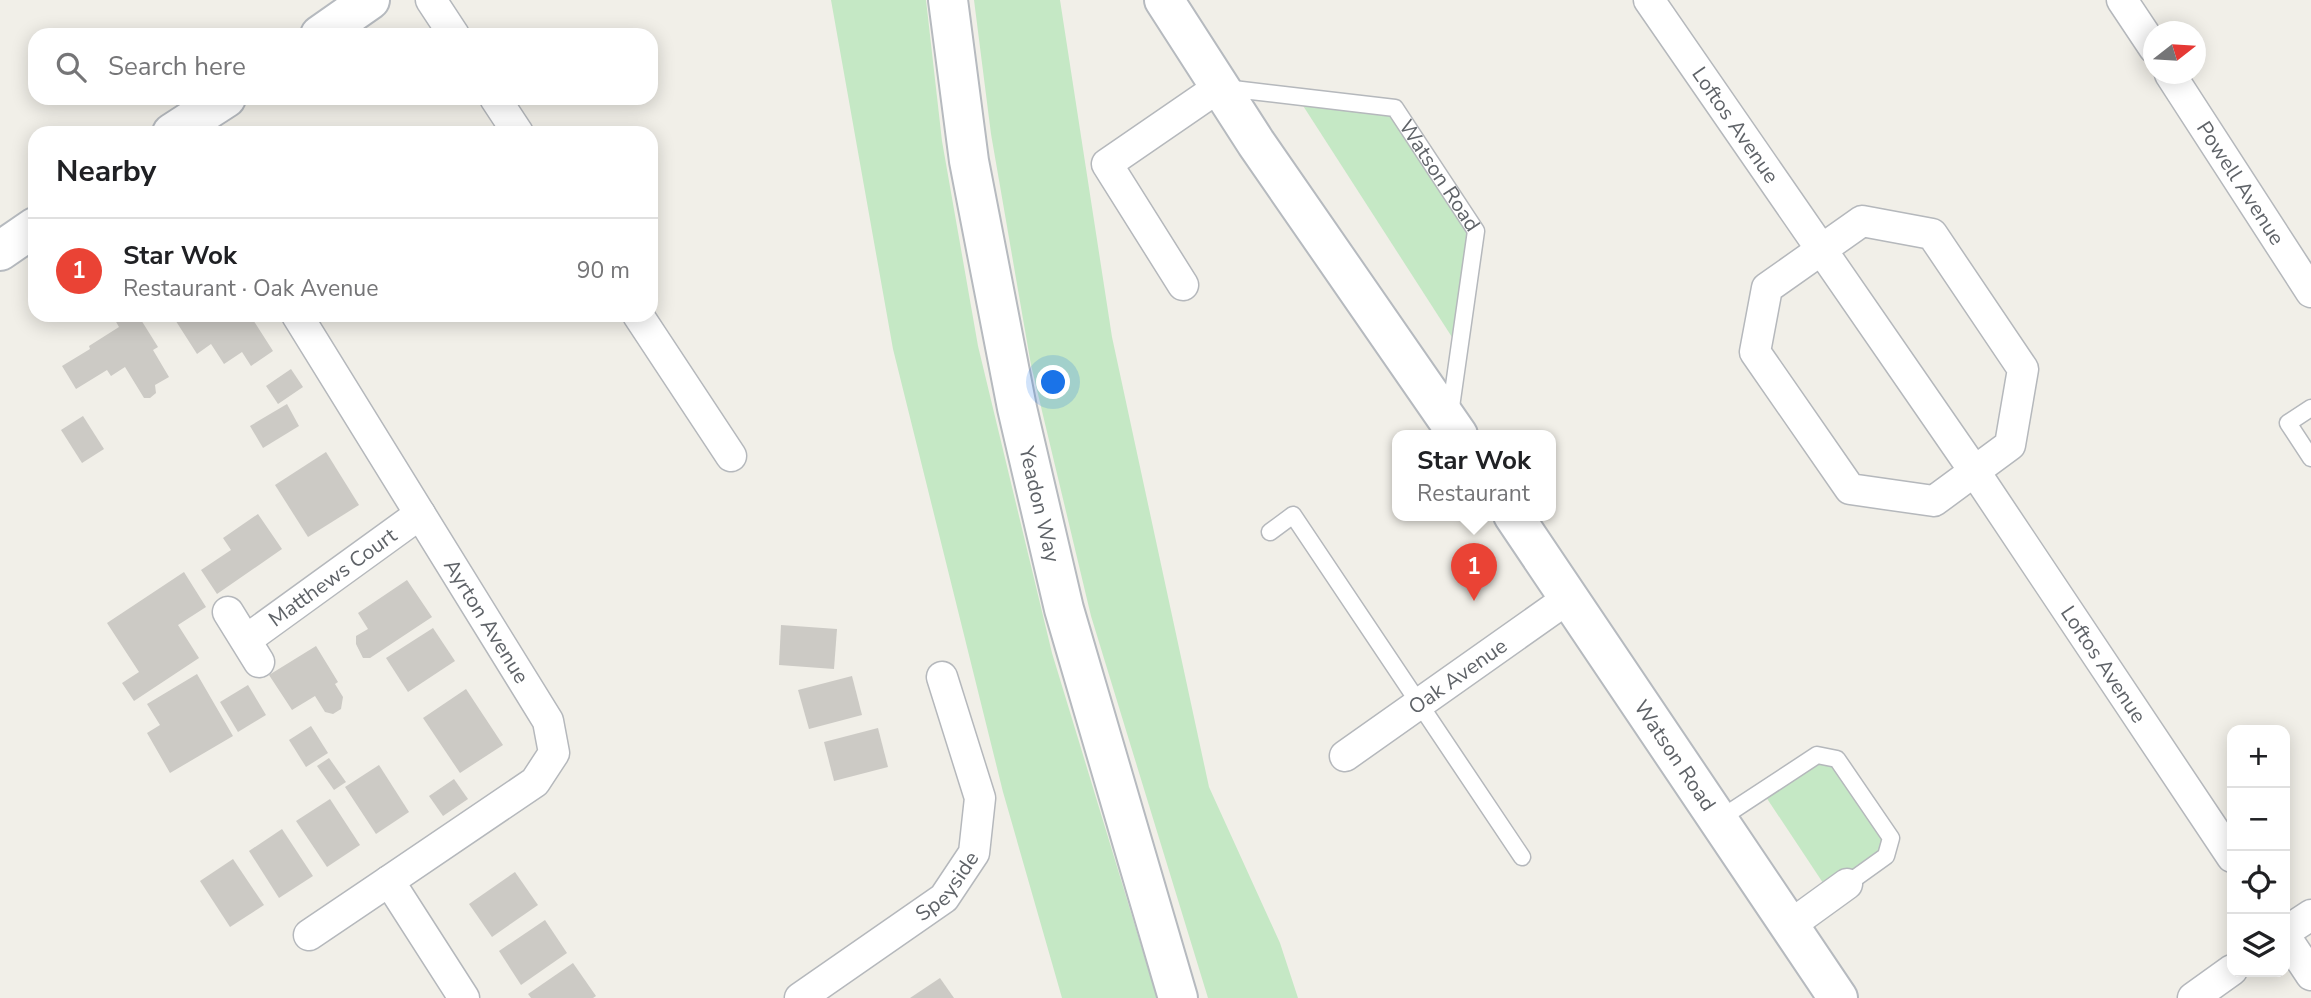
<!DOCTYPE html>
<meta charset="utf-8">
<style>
body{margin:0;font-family:"Nunito Sans",sans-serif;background:#f2f2f2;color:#202124}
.controls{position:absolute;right:21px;bottom:21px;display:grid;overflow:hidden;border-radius:14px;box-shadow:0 4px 18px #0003}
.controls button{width:63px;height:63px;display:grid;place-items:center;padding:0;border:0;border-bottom:2px solid #e0e0e0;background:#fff;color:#202124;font:35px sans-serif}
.compass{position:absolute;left:2143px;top:21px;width:63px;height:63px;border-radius:50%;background:#fff;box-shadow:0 4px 18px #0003;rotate:73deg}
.you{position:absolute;left:1054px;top:383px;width:24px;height:24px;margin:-18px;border:5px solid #fff;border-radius:50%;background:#1a73e8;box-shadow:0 0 0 10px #1a73e833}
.badge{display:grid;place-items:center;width:46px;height:46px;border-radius:50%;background:#ea4335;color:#fff;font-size:23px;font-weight:700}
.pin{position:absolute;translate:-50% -58px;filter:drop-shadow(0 2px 4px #0008)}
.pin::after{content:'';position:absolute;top:37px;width:24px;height:21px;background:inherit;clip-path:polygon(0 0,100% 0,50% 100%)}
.popup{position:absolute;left:1392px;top:430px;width:164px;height:91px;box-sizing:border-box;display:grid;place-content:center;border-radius:14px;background:#fff;filter:drop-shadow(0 2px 5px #0005);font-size:23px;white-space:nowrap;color:#757577}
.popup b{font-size:26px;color:#202124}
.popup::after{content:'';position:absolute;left:50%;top:100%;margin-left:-14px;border:14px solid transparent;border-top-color:#fff}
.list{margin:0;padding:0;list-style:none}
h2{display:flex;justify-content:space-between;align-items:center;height:91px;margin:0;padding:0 28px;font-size:30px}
h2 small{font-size:23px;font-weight:400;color:#757577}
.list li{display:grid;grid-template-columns:46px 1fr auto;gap:21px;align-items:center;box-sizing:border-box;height:105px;padding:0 28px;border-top:2px solid #e0e0e0}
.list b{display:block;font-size:26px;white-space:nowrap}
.list p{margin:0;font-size:23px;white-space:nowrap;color:#757577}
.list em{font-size:23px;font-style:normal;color:#757577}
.icon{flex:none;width:38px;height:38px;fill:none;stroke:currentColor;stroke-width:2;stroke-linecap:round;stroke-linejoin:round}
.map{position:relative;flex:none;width:2311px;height:998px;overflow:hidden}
.search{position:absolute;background:#fff;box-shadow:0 4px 18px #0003;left:28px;top:28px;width:630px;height:77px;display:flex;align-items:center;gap:18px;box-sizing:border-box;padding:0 24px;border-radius:21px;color:#757577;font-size:26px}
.panel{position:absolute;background:#fff;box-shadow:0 4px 18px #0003;left:28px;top:126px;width:630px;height:196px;border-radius:21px}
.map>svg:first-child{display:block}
.green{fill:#c5e8c5}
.building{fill:#cccac5}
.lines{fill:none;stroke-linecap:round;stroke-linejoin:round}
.lane-casing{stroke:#b5b8bc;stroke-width:19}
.street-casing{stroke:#b5b8bc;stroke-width:33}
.secondary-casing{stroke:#b6babf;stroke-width:42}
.lane{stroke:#fff;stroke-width:16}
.street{stroke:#fff;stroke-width:30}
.secondary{stroke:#fff;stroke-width:38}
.labels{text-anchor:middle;stroke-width:5;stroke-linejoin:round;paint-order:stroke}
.street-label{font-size:21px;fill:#5f6368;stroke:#fff}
</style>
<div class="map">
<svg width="2311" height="998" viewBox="0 0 2311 998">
<rect width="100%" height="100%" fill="#f1efe8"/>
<g class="green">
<polygon points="831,0 926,0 942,141 978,346 1052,653 1157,998 1062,998 1003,792 893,349"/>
<polygon points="974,0 1060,0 1112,337 1209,787 1280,943 1298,998 1208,998 1091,616 1031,365 991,134"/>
<polygon points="1300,101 1395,108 1473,227 1459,348"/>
<polygon points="1817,755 1837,759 1891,838 1886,856 1831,895 1762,791"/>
</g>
<g class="building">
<polygon points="124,315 138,315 158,347 153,350 169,377 155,385 156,393 150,398 144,398 125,367 111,376 107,370 76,389 62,366 90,349 89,346 119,327 115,320"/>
<polygon points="172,315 250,315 273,351 251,366 242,352 224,364 211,344 197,354"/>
<polygon points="291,369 303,387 278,404 266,386"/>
<polygon points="287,404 299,426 263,448 250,426"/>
<polygon points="83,416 104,449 82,463 61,430"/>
<polygon points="326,452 359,505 308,537 275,485"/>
<polygon points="258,514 282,549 217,594 201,570 231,550 223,538"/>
<polygon points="184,572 206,607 178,625 199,658 134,701 122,683 139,672 107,623"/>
<polygon points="407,580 432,617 370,658 363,658 356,644 356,636 368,629 358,613"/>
<polygon points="781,625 837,629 834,669 779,665"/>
<polygon points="433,628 455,661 408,692 386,658"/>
<polygon points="316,646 338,682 335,684 343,697 341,709 333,714 325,712 315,696 292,710 269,675"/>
<polygon points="197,674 233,736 170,773 147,733 160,725 147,704"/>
<polygon points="852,676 862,715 809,729 798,690"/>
<polygon points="248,685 266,715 238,732 220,702"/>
<polygon points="466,689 503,745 460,773 423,718"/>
<polygon points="311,726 328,753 306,767 289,740"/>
<polygon points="878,728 888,767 834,781 824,742"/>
<polygon points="329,758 346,782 334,790 317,766"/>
<polygon points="379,765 409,812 376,834 345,787"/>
<polygon points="454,779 468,799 443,816 429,796"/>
<polygon points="330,799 360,845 327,867 296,821"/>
<polygon points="282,829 313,876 279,898 249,851"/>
<polygon points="233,859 264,905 230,927 200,881"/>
<polygon points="515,872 538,905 492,937 469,904"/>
<polygon points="545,920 567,953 521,985 499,951"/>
<polygon points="573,963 596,996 593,998 531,998 528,994"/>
<polygon points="940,978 954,998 910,998"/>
</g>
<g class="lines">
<g class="lane-casing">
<g id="lane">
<path id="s1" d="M1225 88 1395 108 1476 231 1450 414"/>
<polyline points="2311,408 2288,423 2311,458"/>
<polyline points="1270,532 1293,515 1522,857"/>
<polyline points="1718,820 1817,755 1837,759 1891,838 1886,856 1847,884"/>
</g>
</g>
<g class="street-casing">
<g id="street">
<polyline points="431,0 454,35"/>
<path id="s2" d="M1649 0 1975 472 2232 857"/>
<polyline points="2122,0 2154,48"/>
<path id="s3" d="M2170 74 2311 292"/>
<polyline points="495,98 518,133"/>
<polygon points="1862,221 1932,234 2023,369 2010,445 1934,501 1850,489 1755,352 1767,288"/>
<polyline points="1183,285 1107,164 1219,87"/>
<path id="s4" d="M297 315 548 721 554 753 535 782 389 881 464 998"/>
<polyline points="638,315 731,456"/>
<polyline points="228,612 259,662"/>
<path id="s5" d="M246 640 420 514"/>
<path id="s6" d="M1345 756 1570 597"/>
<polyline points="1789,926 1847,884"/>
<polyline points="2285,932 2311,915"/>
<polyline points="309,935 389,881"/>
<polyline points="2285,936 2311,975"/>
<path id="s7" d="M800 998 944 898 974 853 980 798 942 677"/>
<polyline points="2193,998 2232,970"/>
</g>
</g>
<g class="secondary-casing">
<g id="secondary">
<path id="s8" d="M948 0 969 161 1017 408 1064 609 1178 998"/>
<polyline points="1164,0 1256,143 1458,435"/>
<polyline points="320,35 370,0"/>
<polyline points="172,133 226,98"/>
<polyline points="0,251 35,227"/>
<path id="s9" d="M1513 515 1838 998"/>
</g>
</g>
<use href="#lane" class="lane"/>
<use href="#street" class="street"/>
<use href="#secondary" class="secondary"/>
</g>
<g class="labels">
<g class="street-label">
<text dy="7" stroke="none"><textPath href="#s2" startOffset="152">Loftos Avenue</textPath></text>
<text dy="7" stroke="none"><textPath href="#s1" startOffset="252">Watson Road</textPath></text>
<text dy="7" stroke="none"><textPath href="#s3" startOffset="130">Powell Avenue</textPath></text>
<text dy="7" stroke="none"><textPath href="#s8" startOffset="513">Yeadon Way</textPath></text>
<text dy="7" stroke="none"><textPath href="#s5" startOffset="107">Matthews Court</textPath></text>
<text dy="7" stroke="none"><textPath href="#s4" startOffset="360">Ayrton Avenue</textPath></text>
<text dy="7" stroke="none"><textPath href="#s2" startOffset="805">Loftos Avenue</textPath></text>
<text dy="7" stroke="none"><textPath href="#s6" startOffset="138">Oak Avenue</textPath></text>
<text dy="7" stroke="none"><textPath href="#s9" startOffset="290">Watson Road</textPath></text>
<text dy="7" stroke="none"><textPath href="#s7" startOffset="186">Speyside</textPath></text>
</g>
</g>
</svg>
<div class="controls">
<button>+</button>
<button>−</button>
<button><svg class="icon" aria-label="locate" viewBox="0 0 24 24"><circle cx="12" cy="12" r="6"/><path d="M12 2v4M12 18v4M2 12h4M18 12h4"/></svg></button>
<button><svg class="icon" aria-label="layers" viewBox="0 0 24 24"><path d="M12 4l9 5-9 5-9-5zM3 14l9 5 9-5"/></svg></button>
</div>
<svg class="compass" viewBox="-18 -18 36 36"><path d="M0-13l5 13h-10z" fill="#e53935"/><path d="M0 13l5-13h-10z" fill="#757577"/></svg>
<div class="you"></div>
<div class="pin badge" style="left:1474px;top:601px">1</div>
<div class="popup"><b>Star Wok</b>Restaurant</div>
<div class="search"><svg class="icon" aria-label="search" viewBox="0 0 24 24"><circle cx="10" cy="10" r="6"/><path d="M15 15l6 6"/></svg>Search here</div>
<section class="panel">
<h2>Nearby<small></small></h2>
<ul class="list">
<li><span class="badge">1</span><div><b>Star Wok</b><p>Restaurant · Oak Avenue</p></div><em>90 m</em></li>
</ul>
</section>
</div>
